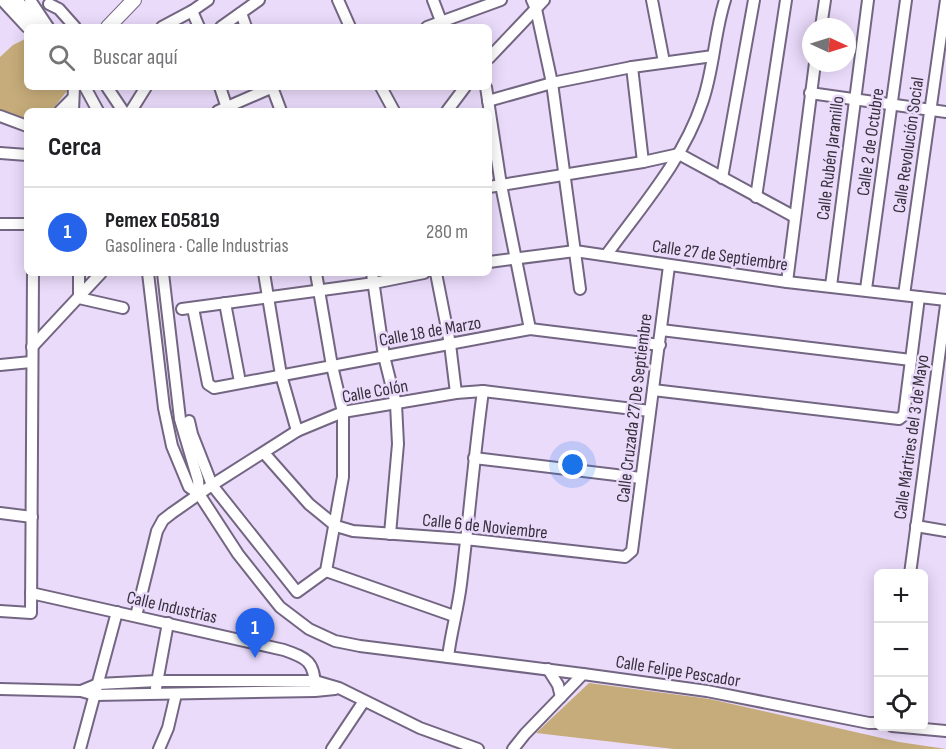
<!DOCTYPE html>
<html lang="es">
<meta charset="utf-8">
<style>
body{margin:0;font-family:"Sofia Sans Condensed",sans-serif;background:#f2f2f2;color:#202124}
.controls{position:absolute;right:18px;bottom:18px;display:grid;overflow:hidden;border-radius:9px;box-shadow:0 3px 15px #0003}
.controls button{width:54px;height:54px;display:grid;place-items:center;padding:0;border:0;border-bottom:2px solid #e0e0e0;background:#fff;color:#202124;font:30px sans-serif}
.compass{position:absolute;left:802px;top:18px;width:54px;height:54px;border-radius:50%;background:#fff;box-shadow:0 3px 15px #0003;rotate:94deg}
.you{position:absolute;left:573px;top:465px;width:21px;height:21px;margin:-15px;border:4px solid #fff;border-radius:50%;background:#1a73e8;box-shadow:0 0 0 9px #1a73e833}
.badge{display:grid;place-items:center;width:39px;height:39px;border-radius:50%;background:#2563eb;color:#fff;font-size:20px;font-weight:700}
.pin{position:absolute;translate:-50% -50px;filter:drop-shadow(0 2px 3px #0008)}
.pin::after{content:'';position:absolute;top:32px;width:21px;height:18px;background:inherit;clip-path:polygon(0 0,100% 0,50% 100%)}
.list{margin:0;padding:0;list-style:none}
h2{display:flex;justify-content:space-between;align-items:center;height:78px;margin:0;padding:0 24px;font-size:26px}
h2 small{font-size:20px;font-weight:400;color:#757577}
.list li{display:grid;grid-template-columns:39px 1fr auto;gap:18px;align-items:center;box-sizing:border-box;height:90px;padding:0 24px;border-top:2px solid #e0e0e0}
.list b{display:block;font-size:22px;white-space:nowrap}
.list p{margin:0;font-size:20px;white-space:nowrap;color:#757577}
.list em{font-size:20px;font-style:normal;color:#757577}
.icon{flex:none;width:33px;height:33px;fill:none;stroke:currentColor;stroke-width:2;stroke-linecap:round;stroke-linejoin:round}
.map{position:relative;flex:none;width:946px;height:749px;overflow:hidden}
.search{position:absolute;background:#fff;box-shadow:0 3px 15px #0003;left:24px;top:24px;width:468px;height:66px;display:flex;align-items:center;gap:15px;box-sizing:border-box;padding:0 21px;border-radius:9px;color:#757577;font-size:22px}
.panel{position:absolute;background:#fff;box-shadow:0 3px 15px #0003;left:24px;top:108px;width:468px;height:168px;border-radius:9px}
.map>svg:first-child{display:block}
.green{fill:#c6ac7a}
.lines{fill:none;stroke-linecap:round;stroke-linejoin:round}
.minor-casing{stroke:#736682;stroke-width:14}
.tertiary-casing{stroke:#736682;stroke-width:16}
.minor{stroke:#fff;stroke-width:10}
.tertiary{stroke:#fff;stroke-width:14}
.labels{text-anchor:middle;stroke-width:5;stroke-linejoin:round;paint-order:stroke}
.street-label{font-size:18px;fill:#37313d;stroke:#eadbfb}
</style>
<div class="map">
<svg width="946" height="749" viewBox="0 0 946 749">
<rect width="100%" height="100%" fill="#eadbfb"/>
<g class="green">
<polygon points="27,38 27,87 67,87 67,91 51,111 27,111 27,122 0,110 0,57 13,45"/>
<polygon points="589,683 710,699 899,742 946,749 674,749 536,733"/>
</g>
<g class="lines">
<g class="minor-casing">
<g id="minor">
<polyline points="2,0 27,27"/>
<polyline points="30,0 48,27"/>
<polyline points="338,0 350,27"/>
<polyline points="433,0 441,21 446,26"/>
<polyline points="532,0 536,9 552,83 580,289"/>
<polyline points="652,0 664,62"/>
<polyline points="49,4 59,9 75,27"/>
<polyline points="192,11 199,27"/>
<polyline points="241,13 246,27"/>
<polyline points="162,27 192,11 208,0"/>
<polyline points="221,27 259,0"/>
<polyline points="427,27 501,0"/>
<polyline points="821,27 825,0"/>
<polyline points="489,58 544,0"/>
<polyline points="632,67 643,162"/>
<polyline points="85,87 98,111"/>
<polyline points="107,87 123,111"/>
<polyline points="220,87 228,111"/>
<polyline points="272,87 281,111"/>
<polyline points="381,87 394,111"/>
<polyline points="486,87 501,185 530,329"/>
<polyline points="810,93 946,112"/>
<polyline points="488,101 552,83 632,67 713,56"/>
<polyline points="60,111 73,98"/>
<polyline points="73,111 74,87"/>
<polyline points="131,111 146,87"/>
<polyline points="218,111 273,87"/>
<polyline points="447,111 465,87"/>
<polyline points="0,116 27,126"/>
<polyline points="0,153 27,155"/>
<polyline points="679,154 795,217"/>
<polyline points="722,178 754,0"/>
<polyline points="489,187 643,162 679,154"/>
<polyline points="756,197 786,0"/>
<polyline points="0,224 27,224"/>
<path d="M607 254C641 207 683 160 702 103 714 70 714 34 725 0"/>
<polyline points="489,262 575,251 787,282 946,300"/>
<polyline points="79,273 79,298 123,308"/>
<polyline points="148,273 164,408 172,446 189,487 199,494 238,554 280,607 309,629 335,641 360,646 583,674"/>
<polyline points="163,273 180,419 198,480 199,494"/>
<polyline points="264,273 281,375 297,431"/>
<polyline points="372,273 384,356 396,404 398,444 390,534"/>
<polyline points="436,273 450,344 456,393"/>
<polyline points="787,282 815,63"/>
<polyline points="831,286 868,0"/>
<polyline points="866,289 906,0"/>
<polyline points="904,295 946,0"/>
<polyline points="225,303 240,382"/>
<polyline points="193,308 208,384 214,388 530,329 660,345"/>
<polyline points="182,309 374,283 424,273"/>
<polyline points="661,330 911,360"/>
<polyline points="32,347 101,273"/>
<polyline points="0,365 31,362"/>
<polyline points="653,390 899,419 904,415 919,297"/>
<polyline points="189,421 192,434 212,485 297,592 326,571 343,477 343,412 332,366 316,273"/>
<polyline points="264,453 309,504 336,526 353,531 465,539 625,557 632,551 669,266"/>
<polyline points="474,458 641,478"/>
<polyline points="0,513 32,517"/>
<polyline points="916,526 946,531"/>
<polyline points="326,571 454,616"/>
<polyline points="910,574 946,305"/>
<path d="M31 593 284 650C307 658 315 662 315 688"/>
<polyline points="0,611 31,613 33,273"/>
<polyline points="136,616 157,531 163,520 172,513 212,485 297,431 343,412 456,393 483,391 650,411"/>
<path d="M448 657C451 632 458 609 461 584 469 520 474 456 483 391"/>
<polyline points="548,669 558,685 561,697"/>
<polyline points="156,688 168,623"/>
<polyline points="0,689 81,691 95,695 315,691 335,689"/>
<polyline points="81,691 98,684 157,681 315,681 339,688 420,728 478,749"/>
<polyline points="892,726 946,731"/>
<polyline points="80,749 117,612"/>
<polyline points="159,749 168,728 176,694"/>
<polyline points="332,749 364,701"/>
<polyline points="513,749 525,734 583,674 707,691 869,723 878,723"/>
</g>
</g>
<g class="tertiary-casing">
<g id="tertiary">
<polyline points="14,0 40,27"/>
<polyline points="108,27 134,0"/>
</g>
</g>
<use href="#minor" class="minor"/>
<use href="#tertiary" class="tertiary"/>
</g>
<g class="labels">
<g class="street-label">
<text transform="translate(870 142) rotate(-82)" y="6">Calle 2 de Octubre</text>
<text transform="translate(908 145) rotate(-82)" y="6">Calle Revolución Social</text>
<text transform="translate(830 158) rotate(-83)" y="6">Calle Rubén Jaramillo</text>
<text transform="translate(720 255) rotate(8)" y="6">Calle 27 de Septiembre</text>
<text transform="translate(430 331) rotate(-10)" y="6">Calle 18 de Marzo</text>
<text transform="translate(375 391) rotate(-10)" y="6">Calle Colón</text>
<text transform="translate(634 408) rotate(-83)" y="6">Calle Cruzada 27 De Septiembre</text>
<text transform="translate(911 437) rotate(-82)" y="6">Calle Mártires del 3 de Mayo</text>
<text transform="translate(485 526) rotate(6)" y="6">Calle 6 de Noviembre</text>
<text transform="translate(172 607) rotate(13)" y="6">Calle Industrias</text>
<text transform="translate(678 671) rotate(9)" y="6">Calle Felipe Pescador</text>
</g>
</g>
</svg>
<div class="controls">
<button>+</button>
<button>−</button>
<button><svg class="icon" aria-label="locate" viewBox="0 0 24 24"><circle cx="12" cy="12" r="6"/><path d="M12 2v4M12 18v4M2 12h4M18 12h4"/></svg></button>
</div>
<svg class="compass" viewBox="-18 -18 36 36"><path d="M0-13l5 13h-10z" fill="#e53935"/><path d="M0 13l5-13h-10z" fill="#757577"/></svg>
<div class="you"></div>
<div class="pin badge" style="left:255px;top:658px">1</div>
<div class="search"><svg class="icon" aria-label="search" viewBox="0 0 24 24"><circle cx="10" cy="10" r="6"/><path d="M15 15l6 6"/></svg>Buscar aquí</div>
<section class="panel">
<h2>Cerca<small></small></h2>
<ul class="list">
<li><span class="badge">1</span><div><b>Pemex E05819</b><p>Gasolinera · Calle Industrias</p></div><em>280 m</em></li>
</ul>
</section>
</div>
